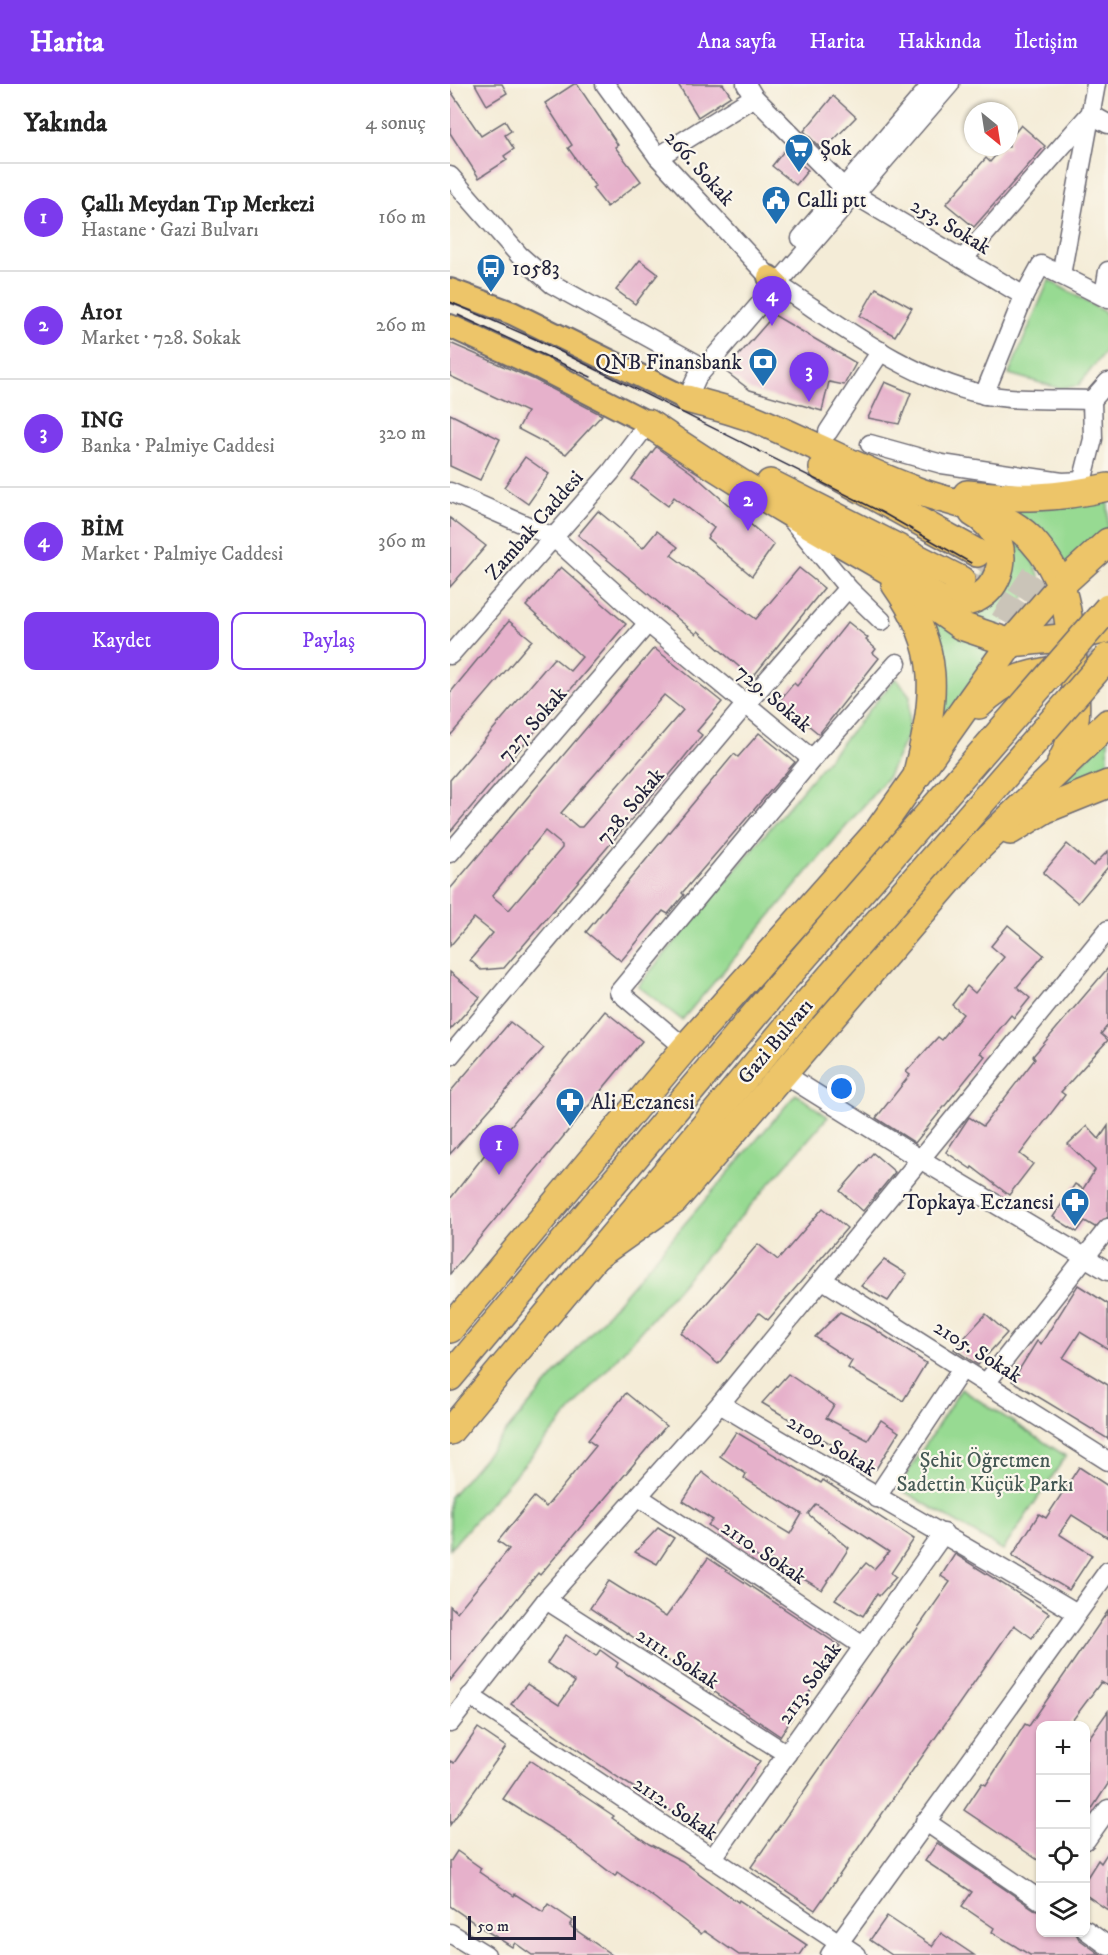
<!DOCTYPE html>
<html lang="tr">
<meta charset="utf-8">
<style>
body{margin:0;font-family:"IM FELL DW Pica",serif;background:#f6f6f6;color:#222}
.controls{position:absolute;right:18px;bottom:18px;display:grid;overflow:hidden;border-radius:12px;box-shadow:0 2px 4px #0004}
.controls button{width:54px;height:54px;display:grid;place-items:center;padding:0;border:0;border-bottom:2px solid #e0e0e0;background:#fff;color:#222;font:30px sans-serif}
.compass{position:absolute;left:514px;top:18px;width:54px;height:54px;border-radius:50%;background:#fff;box-shadow:0 2px 4px #0004;rotate:150deg}
.scale{position:absolute;left:18px;bottom:15px;width:108px;box-sizing:border-box;padding-left:6px;border:3px solid #22223b;border-top:0;font-size:16px;line-height:21px;white-space:nowrap;color:#22223b;-webkit-text-stroke:4px #fbf7ec;paint-order:stroke}
.you{position:absolute;left:392px;top:1005px;width:21px;height:21px;margin:-15px;border:4px solid #fff;border-radius:50%;background:#1a73e8;box-shadow:0 0 0 9px #1a73e833}
.badge{display:grid;place-items:center;width:39px;height:39px;border-radius:50%;background:#7c3aed;color:#fff;font-size:20px;font-weight:700}
.pin{position:absolute;translate:-50% -50px;filter:drop-shadow(0 2px 3px #0008)}
.pin::after{content:'';position:absolute;top:32px;width:21px;height:18px;background:inherit;clip-path:polygon(0 0,100% 0,50% 100%)}
.list{margin:0;padding:0;list-style:none}
h2{display:flex;justify-content:space-between;align-items:center;height:78px;margin:0;padding:0 24px;font-size:26px}
h2 small{font-size:20px;font-weight:400;color:#767676}
.list li{display:grid;grid-template-columns:39px 1fr auto;gap:18px;align-items:center;box-sizing:border-box;height:108px;padding:0 24px;border-top:2px solid #e0e0e0}
.list b{display:block;font-size:22px;white-space:nowrap}
.list p{margin:0;font-size:20px;white-space:nowrap;color:#767676}
.list em{font-size:20px;font-style:normal;color:#767676}
.actions{display:flex;gap:12px;padding:18px 24px}
.actions a{flex:1;padding:14px 0;border:2px solid #7c3aed;border-radius:12px;text-align:center;font-size:21px;color:#7c3aed}
.actions .main{background:#7c3aed;color:#fff}
.icon{flex:none;width:33px;height:33px;fill:none;stroke:currentColor;stroke-width:2;stroke-linecap:round;stroke-linejoin:round}
.map{position:relative;flex:none;width:658px;height:1871px;overflow:hidden}
header{display:flex;align-items:center;gap:36px;box-sizing:border-box;height:84px;padding:0 30px;background:#7c3aed;color:#fff}
header strong{font-size:28px}
nav{display:flex;gap:33px;margin-inline-start:auto;font-size:21px}
main{display:flex}
aside{flex:1;background:#fff}
.map>svg:first-child{display:block}
.green{fill:#97da92;stroke:#5c7e66;stroke-width:1.5}
.building{fill:#e6b1cb;fill-rule:evenodd}
.lines{fill:none;stroke-linecap:round;stroke-linejoin:round}
.highway-tunnel{stroke:#cac4b8;stroke-width:27;stroke-dasharray:27 14;stroke-linecap:butt}
.minor-casing{stroke:#6c6972;stroke-width:21}
.major-casing{stroke:#6c6972;stroke-width:26}
.highway-casing{stroke:#6c6972;stroke-width:30}
.minor{stroke:#fff;stroke-width:18}
.major{stroke:#edc569;stroke-width:22}
.highway{stroke:#edc569;stroke-width:27}
.tram{stroke:#22223b;stroke-width:1.5}
.highway-bridge-casing{stroke:#6c6972;stroke-width:30;stroke-linecap:butt}
.highway-bridge{stroke:#edc569;stroke-width:27}
.labels{text-anchor:middle;stroke-width:4.5;stroke-linejoin:round;paint-order:stroke}
.poi-label{font-size:21px;fill:#22223b;stroke:#fbf7ec;text-anchor:start}
.street-label{font-size:21px;fill:#22223b;stroke:#fbf7ec}
.park-label{font-size:21px;fill:#455955;stroke:#fbf7ec}
</style>
<header>
<strong>Harita</strong>
<nav><a>Ana sayfa</a><a>Harita</a><a>Hakkında</a><a>İletişim</a></nav>
</header>
<main>
<aside>
<h2>Yakında<small>4 sonuç</small></h2>
<ul class="list">
<li><span class="badge">1</span><div><b>Çallı Meydan Tıp Merkezi</b><p>Hastane · Gazi Bulvarı</p></div><em>160 m</em></li>
<li><span class="badge">2</span><div><b>A101</b><p>Market · 728. Sokak</p></div><em>260 m</em></li>
<li><span class="badge">3</span><div><b>ING</b><p>Banka · Palmiye Caddesi</p></div><em>320 m</em></li>
<li><span class="badge">4</span><div><b>BİM</b><p>Market · Palmiye Caddesi</p></div><em>360 m</em></li>
</ul>
<div class="actions"><a class="main">Kaydet</a><a>Paylaş</a></div>
</aside>
<div class="map">
<svg width="658" height="1871" viewBox="0 0 658 1871">
<rect width="100%" height="100%" fill="#fbf7ec"/>
<filter id="ink" filterUnits="userSpaceOnUse"><feTurbulence type="fractalNoise" baseFrequency=".0167" numOctaves="2"/><feDisplacementMap in="SourceGraphic" scale="12" xChannelSelector="R" yChannelSelector="G"/><feConvolveMatrix kernelMatrix="1 2 1 2 8 2 1 2 1" color-interpolation-filters="sRGB"/></filter>
<filter id="wash" filterUnits="userSpaceOnUse"><feTurbulence type="fractalNoise" baseFrequency=".008" numOctaves="4" result="noise"/><feDisplacementMap in="SourceGraphic" scale="24" xChannelSelector="R" yChannelSelector="G"/><feGaussianBlur stdDeviation="1.35" result="paint"/><feColorMatrix in="noise" values="0 0 0 0 0 0 0 0 0 0 0 0 0 0 0 0 0 1.4 0 .05"/><feComposite in="paint" operator="in"/></filter>
<g filter="url(#wash)">
<rect width="100%" height="100%" fill="#f4ecd7"/>
<g class="green">
<polygon points="599,196 658,230 658,264 628,302 608,304 559,290"/>
<polygon points="658,411 658,445 618,484 558,423"/>
<polygon points="556,446 582,475 590,493 547,547 518,537 515,527"/>
<polygon points="470,528 543,564 487,649"/>
<polygon points="446,594 460,612 458,650 437,694 232,936 188,902"/>
<polygon points="658,653 658,692 598,713"/>
<polygon points="346,1010 378,1033 0,1465 0,1413"/>
<polygon points="511,1305 616,1372 553,1466 448,1404"/>
</g>
<g id="blocks">
<g class="building">
<polygon points="25,0 52,0 57,9 37,21"/>
<polygon points="124,0 127,0 168,61 165,63 191,97 157,123 142,104 145,102 118,64 122,61 95,19"/>
<polygon points="228,0 273,0 281,12 248,33"/>
<polygon points="0,6 31,52 55,37 61,47 55,51 64,65 54,72 57,76 29,94 0,49"/>
<polygon points="383,12 406,33 373,67 354,47"/>
<polygon points="571,41 595,62 524,143 496,120 536,74 540,78 553,63 559,63 559,56"/>
<polygon points="334,67 358,86 346,101 322,82"/>
<polygon points="190,176 208,190 185,220 166,206"/>
<polygon points="426,204 462,224 445,252 410,232"/>
<polygon points="324,231 406,279 394,301 379,298 372,327 300,306 275,287"/>
<polygon points="0,259 83,295 152,331 116,370 68,345 77,328 0,292"/>
<polygon points="435,298 461,309 449,340 418,334"/>
<polygon points="0,330 50,355 30,396 0,382"/>
<polygon points="206,363 242,389 324,461 302,492 257,454 264,444 224,413 218,422 182,395"/>
<polygon points="75,373 99,390 78,420 54,403"/>
<polygon points="148,427 193,464 207,447 228,463 221,471 306,535 349,484 374,504 302,594 248,547 246,550 128,451"/>
<polygon points="0,434 36,462 0,503"/>
<polygon points="111,483 176,540 0,748 0,696 104,574 120,587 132,573 76,522"/>
<polygon points="59,537 82,556 0,652 0,609"/>
<polygon points="398,538 418,554 416,556 426,565 423,569 429,574 369,650 329,617 344,599 347,602"/>
<path d="M204 564 272 618 247 647 252 651 228 681 54 884 31 886 20 876 43 849 24 834 0 862V805ZM214 611 233 626 132 743H128L111 729ZM95 747 112 761V764L59 826 42 812Z"/>
<polygon points="309,649 345,678 232,809 234,811 218,830 213,827 171,877 136,848 284,670 288,673"/>
<polygon points="617,760 643,782 658,767 658,783 628,819 593,789"/>
<polygon points="558,841 594,871 567,903 580,914 564,934 561,931 530,969 535,972 465,1059 426,1034 460,991 456,988 488,953 492,956 513,930 502,921 517,902 525,909 554,873 541,862"/>
<polygon points="658,884 658,941 651,950 658,956 611,1008 615,1011 570,1070 583,1080 559,1111 522,1083 521,1085 496,1068 519,1033 533,1042 585,975 583,972"/>
<polygon points="0,888 30,913 0,946"/>
<polygon points="155,927 192,957 0,1190 0,1115 47,1055 49,1056"/>
<polygon points="60,938 94,964 0,1070 0,1008"/>
<polygon points="637,1042 649,1055 658,1042 658,1133 645,1143 635,1137 627,1148 603,1133 625,1100 633,1105 645,1086 618,1060"/>
<polygon points="423,1069 445,1088 413,1127 390,1107"/>
<polygon points="373,1124 397,1144 318,1236 309,1229 268,1280 231,1249 308,1160 328,1176"/>
<polygon points="434,1176 457,1190 438,1217 411,1202"/>
<polygon points="628,1201 658,1220 658,1265 630,1248 613,1274 658,1301 658,1355 562,1297 587,1257 591,1260"/>
<polygon points="390,1228 424,1245 476,1279 453,1317 398,1284 402,1277 365,1253"/>
<polygon points="536,1230 557,1249 528,1281 504,1265"/>
<polygon points="338,1290 384,1321 376,1334 418,1356 431,1336 449,1348 426,1385 406,1373 404,1377 381,1365 383,1361 312,1319"/>
<polygon points="176,1309 216,1342 90,1491 88,1489 0,1597 0,1522 7,1528 59,1465 48,1457 84,1413 96,1423 146,1362 138,1356"/>
<polygon points="286,1348 371,1399 373,1396 464,1455 441,1489 446,1493 429,1512 427,1510 413,1532 385,1515 416,1479 424,1485 439,1468 366,1420 358,1430 399,1464 372,1506 317,1473 314,1477 280,1457 258,1441 263,1436 233,1417 252,1388 307,1430 340,1450 352,1430 294,1394 296,1390 270,1372"/>
<polygon points="629,1383 658,1402 658,1454 622,1431 609,1450 642,1471 619,1506 562,1472 589,1430 596,1434"/>
<polygon points="208,1444 224,1454 207,1480 185,1468"/>
<polygon points="505,1470 599,1529 582,1554 564,1541 365,1826 301,1783 500,1498 491,1492"/>
<polygon points="258,1474 390,1562 330,1652 140,1524 159,1497 216,1533"/>
<polygon points="658,1527 658,1602 651,1598 619,1641 591,1641 591,1778 514,1726 532,1699 536,1701 575,1640 579,1642"/>
<polygon points="116,1551 146,1572 150,1566 168,1579 166,1583 310,1677 258,1751 172,1696 61,1620 77,1600 109,1621 125,1598 97,1579"/>
<polygon points="658,1627 658,1700 636,1734 636,1658"/>
<polygon points="28,1644 56,1663 0,1741 0,1677 4,1679"/>
<polygon points="80,1676 164,1732 162,1734 199,1760 232,1777 288,1818 289,1816 357,1861 350,1871 289,1871 254,1847 251,1850 206,1815 167,1788 165,1792 114,1753 53,1715"/>
<polygon points="487,1759 584,1825 591,1827 591,1848 625,1848 629,1855 651,1871 580,1871 542,1848 544,1844 512,1822 522,1808 475,1777"/>
<polygon points="7,1767 31,1784 29,1788 64,1812 65,1810 93,1828 98,1820 123,1837 120,1842 162,1871 82,1871 65,1859 62,1863 32,1844 0,1822 0,1778"/>
<polygon points="658,1768 658,1826 636,1811 636,1795 648,1776 651,1779"/>
<polygon points="437,1832 482,1862 491,1849 524,1871 442,1871 420,1856"/>
</g>
</g>
</g>
<g filter="url(#ink)">
<use href="#blocks" fill-opacity="0" stroke="#6c6972" stroke-width="1.5"/>
<g class="lines">
<g class="highway-tunnel">
<polyline points="532,472 617,529"/>
<polyline points="514,498 593,546 658,595"/>
</g>
<g class="minor-casing">
<g id="minor">
<polyline points="155,0 208,73 319,193"/>
<polyline points="296,0 304,13 394,104"/>
<polyline points="208,73 304,13"/>
<polyline points="0,92 69,171 102,200 245,279"/>
<polyline points="405,111 574,212"/>
<polyline points="351,154 482,0"/>
<polyline points="513,175 640,30 658,40"/>
<polyline points="611,191 646,0"/>
<path d="M327 200C392 242 456 293 532 310 561 317 610 315 642 316L658 298"/>
<polyline points="654,212 658,187"/>
<polyline points="534,311 574,212 591,181 658,215"/>
<polyline points="237,315 247,293 500,0"/>
<polyline points="378,348 431,267"/>
<polyline points="420,360 492,380 612,398 634,397"/>
<polyline points="630,406 643,355 642,316"/>
<polyline points="0,408 103,453 198,539 362,675 169,908 235,964"/>
<polyline points="342,436 398,504 432,537"/>
<polyline points="0,571 161,388 198,339"/>
<polyline points="362,675 447,579"/>
<polyline points="0,769 198,539"/>
<polyline points="0,972 296,620 398,504"/>
<polyline points="334,990 470,1075 658,1187"/>
<polyline points="373,1196 658,1377"/>
<polyline points="536,1299 658,1144"/>
<path d="M270 1320C388 1392 509 1458 627 1529"/>
<polyline points="189,1413 413,1562"/>
<polyline points="426,1414 512,1285"/>
<polyline points="96,1516 337,1670"/>
<polyline points="20,1612 407,1871"/>
<polyline points="0,1639 96,1516 270,1320 658,846"/>
<polyline points="475,1737 590,1816"/>
<polyline points="636,1756 658,1725"/>
<polyline points="262,1775 494,1449"/>
<polyline points="636,1846 658,1862"/>
<polyline points="0,1849 36,1871"/>
<polyline points="380,1871 658,1487"/>
</g>
</g>
<g class="major-casing">
<g id="major">
<polyline points="319,193 327,200"/>
<polyline points="0,206 62,229 237,315"/>
<polyline points="0,242 89,283 198,339"/>
</g>
</g>
<g class="highway-casing">
<g id="highway">
<path d="M237 315C258 321 281 326 302 334 357 356 409 386 465 406 504 421 551 424 581 455 617 494 618 527 623 577 626 617 631 642 611 678"/>
<path d="M198 339C292 403 390 459 489 515 547 536 576 458 523 429"/>
<polyline points="373,384 527,469"/>
<polyline points="320,399 511,496"/>
<path d="M517 410C569 415 606 415 658 403"/>
<path d="M445 500C492 566 486 611 468 685"/>
<polyline points="477,518 511,542 561,559 621,553 658,545"/>
<path d="M529 621C558 592 582 589 621 583"/>
<polyline points="560,747 596,725 658,700"/>
<polyline points="145,1173 224,1117 523,769 658,639"/>
<polyline points="0,1245 235,964 428,747 561,559 612,500 658,458"/>
<polyline points="0,1293 328,903"/>
<polyline points="0,1347 352,925"/>
</g>
</g>
<use href="#minor" class="minor"/>
<use href="#major" class="major"/>
<use href="#highway" class="highway"/>
<g class="tram">
<polyline points="0,218 85,255 433,429 521,479"/>
<polyline points="8,231 141,293"/>
</g>
<g class="highway-bridge-casing">
<g id="highway-bridge">
<polyline points="328,903 658,524"/>
<polyline points="352,925 658,573"/>
</g>
</g>
<use href="#highway-bridge" class="highway-bridge"/>
</g>
</g>
<defs>
<g id="supermarket-pin" transform="scale(1.5)"><path d="M0 17L-7.5 6A9.5 9.5 0 1 1 7.5 6Z" fill="#1f6fb2" stroke="#fbf7ec"/><path d="M-6-5.5h2.5l.6 2H6L4.5 2H-2.5L-4.4-4H-6ZM-1.5 3.2a1.3 1.3 0 1 0 .1 0ZM3 3.2a1.3 1.3 0 1 0 .1 0Z" fill="#fff"/></g>
<g id="civic-pin" transform="scale(1.5)"><path d="M0 17L-7.5 6A9.5 9.5 0 1 1 7.5 6Z" fill="#1f6fb2" stroke="#fbf7ec"/><path d="M-.6-6.5H3V-4.5H.6V-3L4-1V1h2V6H-6V1h2V-1L-.6-3ZM-1.2 2.5V6h2.4V2.5Z" fill="#fff"/></g>
<g id="bus-pin" transform="scale(1.5)"><path d="M0 17L-7.5 6A9.5 9.5 0 1 1 7.5 6Z" fill="#1f6fb2" stroke="#fbf7ec"/><path d="M-5-6H5V4H4V6H2V4H-2V6H-4V4H-5ZM-3.5-4V0h7V-4ZM-3.5 1.2v1.5H-2V1.2ZM2 1.2v1.5H3.5V1.2Z" fill="#fff"/></g>
<g id="bank-pin" transform="scale(1.5)"><path d="M0 17L-7.5 6A9.5 9.5 0 1 1 7.5 6Z" fill="#1f6fb2" stroke="#fbf7ec"/><path d="M-6-4H6V4H-6ZM0-2.3a2.3 2.3 0 1 0 0 4.6a2.3 2.3 0 1 0 0-4.6Z" fill="#fff"/></g>
<g id="pharmacy-pin" transform="scale(1.5)"><path d="M0 17L-7.5 6A9.5 9.5 0 1 1 7.5 6Z" fill="#1f6fb2" stroke="#fbf7ec"/><path d="M-2-6h4v4h4v4h-4v4h-4v-4h-4v-4h4Z" fill="#fff"/></g>
</defs>
<g fill-rule="evenodd">
<use href="#supermarket-pin" x="349" y="64"/>
<use href="#civic-pin" x="326" y="116"/>
<use href="#bus-pin" x="41" y="184"/>
<use href="#bank-pin" x="313" y="278"/>
<use href="#pharmacy-pin" x="120" y="1018"/>
<use href="#pharmacy-pin" x="625" y="1118"/>
</g>
<g class="labels">
<g class="poi-label">
<text x="370" y="71">Şok</text>
<text x="347" y="123">Calli ptt</text>
<text x="62" y="191">10583</text>
<text x="292" y="285" text-anchor="end">QNB Finansbank</text>
<text x="141" y="1025">Ali Eczanesi</text>
<text x="604" y="1125" text-anchor="end">Topkaya Eczanesi</text>
</g>
<g class="street-label">
<text transform="translate(250 84) rotate(48)" y="7">266. Sokak</text>
<text transform="translate(501 142) rotate(31)" y="7">253. Sokak</text>
<text transform="translate(84 441) rotate(-49)" y="7">Zambak Caddesi</text>
<text transform="translate(324 614) rotate(40)" y="7">729. Sokak</text>
<text transform="translate(82 640) rotate(-49)" y="7">727. Sokak</text>
<text transform="translate(180 722) rotate(-50)" y="7">728. Sokak</text>
<text transform="translate(325 957) rotate(-50)" y="7">Gazi Bulvarı</text>
<text transform="translate(528 1267) rotate(32)" y="7">2105. Sokak</text>
<text transform="translate(382 1361) rotate(31)" y="7">2109. Sokak</text>
<text transform="translate(314 1468) rotate(34)" y="7">2110. Sokak</text>
<text transform="translate(228 1574) rotate(33)" y="7">2111. Sokak</text>
<text transform="translate(359 1599) rotate(-55)" y="7">2113. Sokak</text>
<text transform="translate(226 1724) rotate(34)" y="7">2112. Sokak</text>
</g>
<g class="park-label">
<text x="535" y="1383">Şehit Öğretmen<tspan x="535" dy="24">Sadettin Küçük Parkı</tspan></text>
</g>
</g>
</svg>
<div class="controls">
<button>+</button>
<button>−</button>
<button><svg class="icon" aria-label="locate" viewBox="0 0 24 24"><circle cx="12" cy="12" r="6"/><path d="M12 2v4M12 18v4M2 12h4M18 12h4"/></svg></button>
<button><svg class="icon" aria-label="layers" viewBox="0 0 24 24"><path d="M12 4l9 5-9 5-9-5zM3 14l9 5 9-5"/></svg></button>
</div>
<svg class="compass" viewBox="-18 -18 36 36"><path d="M0-13l5 13h-10z" fill="#e53935"/><path d="M0 13l5-13h-10z" fill="#767676"/></svg>
<div class="scale">50 m</div>
<div class="you"></div>
<div class="pin badge" style="left:49px;top:1091px">1</div>
<div class="pin badge" style="left:298px;top:447px">2</div>
<div class="pin badge" style="left:359px;top:318px">3</div>
<div class="pin badge" style="left:322px;top:242px">4</div>
</div>
</main>
